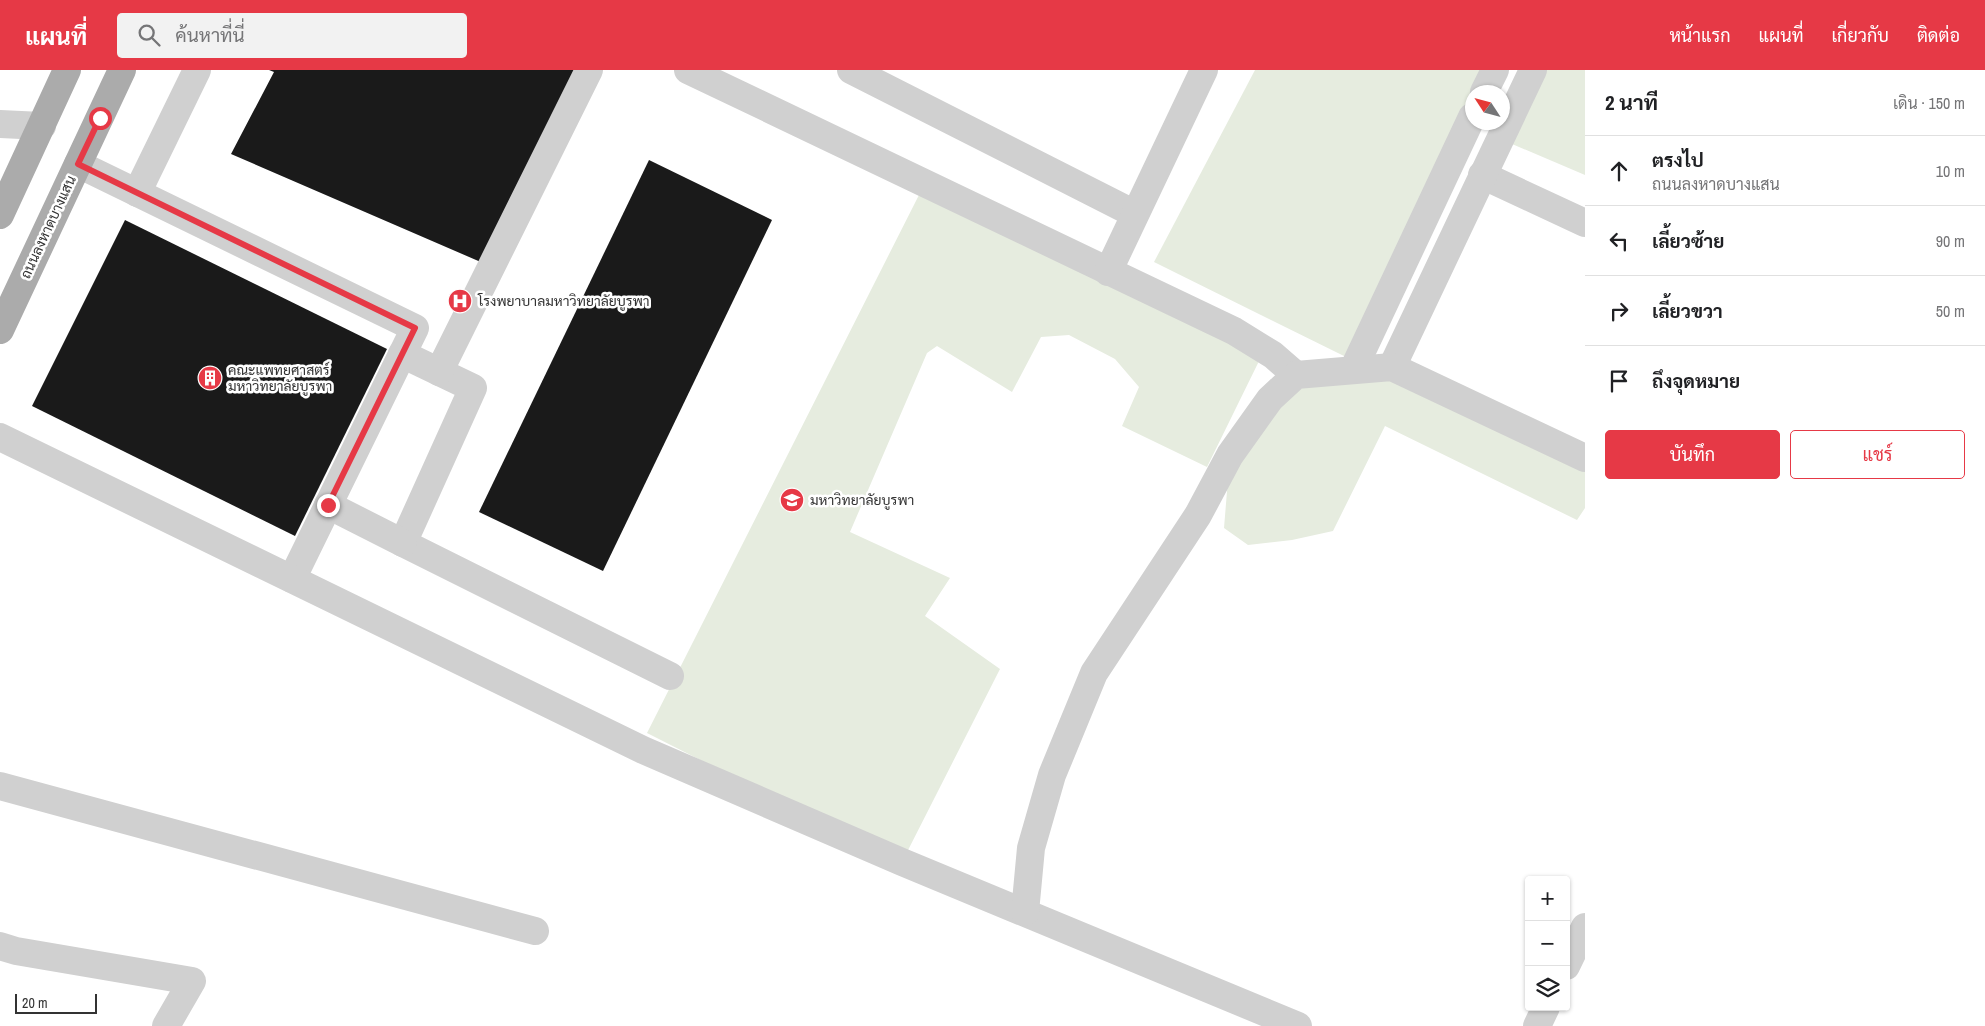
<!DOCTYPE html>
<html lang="th">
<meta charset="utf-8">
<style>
body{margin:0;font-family:"Archivo Narrow",Sarabun,sans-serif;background:#f2f2f2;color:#202124}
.controls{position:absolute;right:15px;bottom:15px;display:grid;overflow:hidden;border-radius:5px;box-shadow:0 1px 4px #0004}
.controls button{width:45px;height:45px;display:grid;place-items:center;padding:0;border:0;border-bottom:1px solid #e0e0e0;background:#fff;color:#202124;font:25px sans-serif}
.compass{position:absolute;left:1465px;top:15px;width:45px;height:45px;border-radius:50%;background:#fff;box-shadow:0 1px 4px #0004;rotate:306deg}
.scale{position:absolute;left:15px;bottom:12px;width:82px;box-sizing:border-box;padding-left:5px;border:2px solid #333;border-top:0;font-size:14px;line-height:18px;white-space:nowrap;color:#333;-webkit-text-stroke:4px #fff;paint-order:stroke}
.stop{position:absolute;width:15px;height:15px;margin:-11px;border:4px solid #e63946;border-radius:50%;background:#fff}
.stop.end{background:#e63946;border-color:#fff;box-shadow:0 1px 5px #0008}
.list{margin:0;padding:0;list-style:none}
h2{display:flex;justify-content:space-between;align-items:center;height:65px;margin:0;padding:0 20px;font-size:21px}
h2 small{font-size:16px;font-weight:400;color:#757577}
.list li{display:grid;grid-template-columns:32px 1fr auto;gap:15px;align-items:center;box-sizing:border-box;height:70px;padding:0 20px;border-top:1px solid #e0e0e0}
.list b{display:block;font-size:19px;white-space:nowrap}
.list p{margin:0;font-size:16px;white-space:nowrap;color:#757577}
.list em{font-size:16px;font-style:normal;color:#757577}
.actions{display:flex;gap:10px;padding:15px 20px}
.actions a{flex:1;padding:11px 0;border:1px solid #e63946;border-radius:5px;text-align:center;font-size:18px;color:#e63946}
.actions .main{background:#e63946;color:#fff}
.icon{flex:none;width:28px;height:28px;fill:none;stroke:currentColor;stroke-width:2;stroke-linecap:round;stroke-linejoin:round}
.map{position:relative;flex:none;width:1585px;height:956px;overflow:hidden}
header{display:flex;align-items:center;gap:30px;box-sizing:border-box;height:70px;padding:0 25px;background:#e63946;color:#fff}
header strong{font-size:24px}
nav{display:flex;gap:28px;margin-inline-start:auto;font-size:18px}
.search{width:350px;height:45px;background:#f2f2f2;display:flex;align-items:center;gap:12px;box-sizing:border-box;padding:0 18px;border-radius:5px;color:#757577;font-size:19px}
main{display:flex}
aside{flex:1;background:#fff}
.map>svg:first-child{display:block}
.green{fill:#e6ecdf}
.building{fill:#1a1a1a}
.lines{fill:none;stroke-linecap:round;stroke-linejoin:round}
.minor{stroke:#d0d0d0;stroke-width:28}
.major{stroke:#ababab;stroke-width:28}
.route{stroke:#e63946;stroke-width:6}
.labels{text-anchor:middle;stroke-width:5;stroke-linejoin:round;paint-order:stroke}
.street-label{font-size:14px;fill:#333;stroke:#fff}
.poi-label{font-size:14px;fill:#333;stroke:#fff;text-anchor:start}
</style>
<header>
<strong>แผนที่</strong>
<div class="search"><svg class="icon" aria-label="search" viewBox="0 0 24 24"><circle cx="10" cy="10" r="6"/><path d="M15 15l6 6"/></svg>ค้นหาที่นี่</div>
<nav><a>หน้าแรก</a><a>แผนที่</a><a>เกี่ยวกับ</a><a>ติดต่อ</a></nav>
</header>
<main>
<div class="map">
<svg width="1585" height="956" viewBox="0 0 1585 956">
<rect width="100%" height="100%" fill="#fff"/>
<g class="green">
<polygon points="1255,0 1486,0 1346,287 1154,192"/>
<polygon points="1542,0 1585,0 1585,105 1512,74"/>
<polygon points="921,121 1261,287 1207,397 1122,356 1139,317 1115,289 1069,265 1041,267 1012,322 937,276 927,283 850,462 950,508 925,546 1000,599 902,792 647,663"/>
<polygon points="1382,298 1585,388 1585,438 1577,450 1385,356 1333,461 1292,470 1248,475 1224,458 1230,385 1313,303"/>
</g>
<g class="building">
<polygon points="269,0 576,0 483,193 231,84 274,2"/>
<polygon points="649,90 772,150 603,501 479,442"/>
<polygon points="125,150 387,279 295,466 32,336"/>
</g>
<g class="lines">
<g class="minor">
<polyline points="688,0 1234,261 1273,285 1296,305"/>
<polyline points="851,0 1135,144"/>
<polyline points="1484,22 1495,0"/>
<polyline points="0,54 42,56"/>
<polyline points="78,94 415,258 292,509"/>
<polyline points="1482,105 1585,153"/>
<polyline points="137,123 197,0"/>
<polyline points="1108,202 1204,0"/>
<polyline points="402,284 473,318 403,473 670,606"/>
<polyline points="1392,297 1533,0"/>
<polyline points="1353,300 1472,47"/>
<polyline points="439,302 589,0"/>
<polyline points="0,367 643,680 902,792 1298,956"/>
<polyline points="328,435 403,473"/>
<polyline points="0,716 535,861"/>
<polyline points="1025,842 1031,778 1052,705 1094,603 1198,445 1230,385 1270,329 1296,305 1392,297 1585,388"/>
<polyline points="0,876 16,881 192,911 166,956"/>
<polyline points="1566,896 1585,857"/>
<polyline points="1537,956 1546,937"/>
</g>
<g class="major">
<polyline points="0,145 67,0"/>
<polyline points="0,260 122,0"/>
</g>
</g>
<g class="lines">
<polyline class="route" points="100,48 78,94 415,258 328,435"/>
</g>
<defs>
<g id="hospital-disc" transform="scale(1.25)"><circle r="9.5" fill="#e63946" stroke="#fff"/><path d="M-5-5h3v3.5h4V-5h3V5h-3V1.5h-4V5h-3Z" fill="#fff"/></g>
<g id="building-disc" transform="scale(1.25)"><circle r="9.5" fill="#e63946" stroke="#fff"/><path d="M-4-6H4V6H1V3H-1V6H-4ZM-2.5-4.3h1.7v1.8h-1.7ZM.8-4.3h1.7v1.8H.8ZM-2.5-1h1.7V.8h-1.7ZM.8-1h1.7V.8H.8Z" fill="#fff"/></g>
<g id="university-disc" transform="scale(1.25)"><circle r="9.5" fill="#e63946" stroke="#fff"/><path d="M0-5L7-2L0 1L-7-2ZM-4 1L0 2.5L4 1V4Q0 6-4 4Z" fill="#fff"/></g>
</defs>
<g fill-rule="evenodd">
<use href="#hospital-disc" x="460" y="231"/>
<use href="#building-disc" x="210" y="308"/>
<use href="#university-disc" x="792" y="430"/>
</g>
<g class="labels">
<g class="street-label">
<text transform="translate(48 157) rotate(-65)" y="5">ถนนลงหาดบางแสน</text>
</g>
<g class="poi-label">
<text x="478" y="236">โรงพยาบาลมหาวิทยาลัยบูรพา</text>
<text x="228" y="305">คณะแพทยศาสตร์<tspan x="228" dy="16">มหาวิทยาลัยบูรพา</tspan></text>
<text x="810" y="435">มหาวิทยาลัยบูรพา</text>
</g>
</g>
</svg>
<div class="controls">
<button>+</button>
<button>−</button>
<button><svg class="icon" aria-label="layers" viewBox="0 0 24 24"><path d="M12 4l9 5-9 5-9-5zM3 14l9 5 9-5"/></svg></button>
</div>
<svg class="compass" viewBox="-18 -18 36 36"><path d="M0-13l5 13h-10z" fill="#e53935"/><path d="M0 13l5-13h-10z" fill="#757577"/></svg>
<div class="scale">20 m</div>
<div class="stop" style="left:100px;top:48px"></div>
<div class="stop end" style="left:328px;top:435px"></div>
</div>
<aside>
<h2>2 นาที<small>เดิน · 150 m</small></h2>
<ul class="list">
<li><svg class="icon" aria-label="ahead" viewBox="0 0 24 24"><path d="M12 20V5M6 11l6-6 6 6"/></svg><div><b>ตรงไป</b><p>ถนนลงหาดบางแสน</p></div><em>10 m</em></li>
<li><svg class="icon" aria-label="left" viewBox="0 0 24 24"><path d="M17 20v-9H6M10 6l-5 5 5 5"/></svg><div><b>เลี้ยวซ้าย</b></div><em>90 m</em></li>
<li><svg class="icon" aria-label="right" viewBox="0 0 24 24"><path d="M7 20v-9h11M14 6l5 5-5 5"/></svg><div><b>เลี้ยวขวา</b></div><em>50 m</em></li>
<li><svg class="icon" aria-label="arrive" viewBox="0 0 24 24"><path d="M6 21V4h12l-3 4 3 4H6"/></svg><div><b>ถึงจุดหมาย</b></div></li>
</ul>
<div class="actions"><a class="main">บันทึก</a><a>แชร์</a></div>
</aside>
</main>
